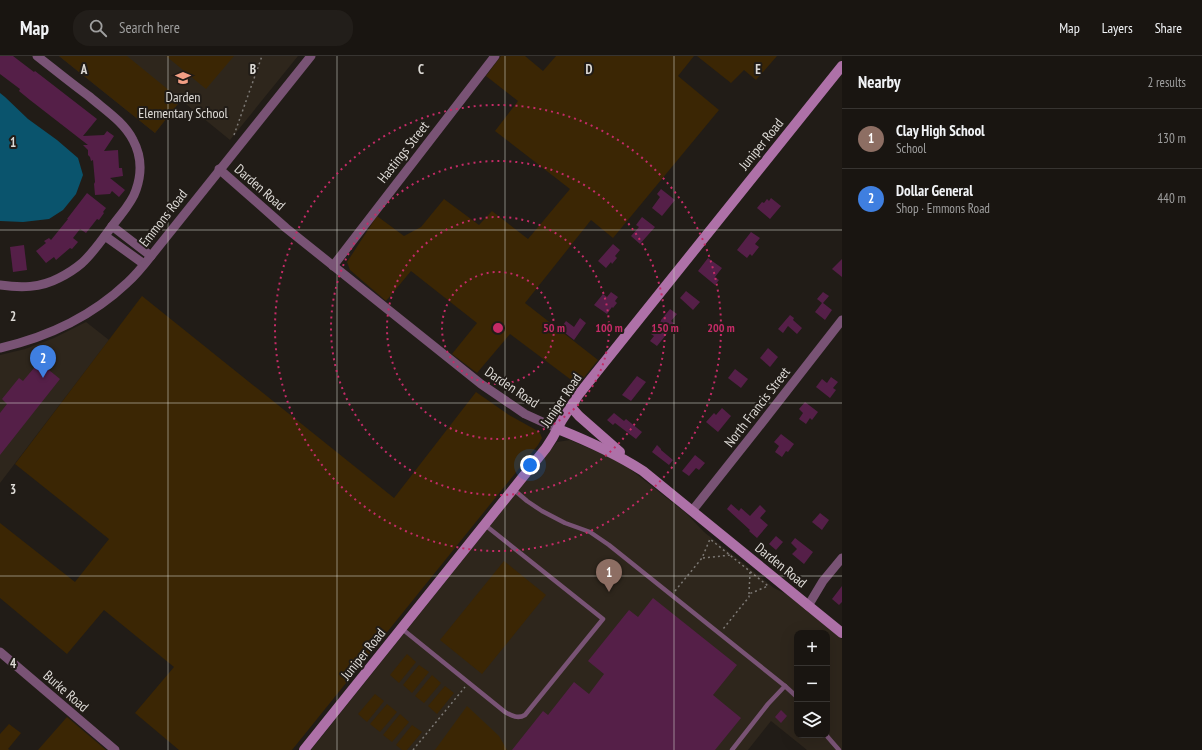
<!DOCTYPE html>
<meta charset="utf-8">
<style>
body{margin:0;font-family:"PT Sans Narrow",sans-serif;background:#221e1a;color:#f1f3f6}
.controls{position:absolute;right:12px;bottom:12px;display:grid;overflow:hidden;border-radius:8px;box-shadow:0 4px 16px #0002}
.controls button{width:36px;height:36px;display:grid;place-items:center;padding:0;border:0;border-bottom:1px solid #373431;background:#191511;color:#f1f3f6;font:20px sans-serif}
.you{position:absolute;left:530px;top:409px;width:14px;height:14px;margin:-10px;border:3px solid #fff;border-radius:50%;background:#1a73e8;box-shadow:0 0 0 6px #1a73e833}
.badge{display:grid;place-items:center;width:26px;height:26px;border-radius:50%;background:#ea580c;color:#fff;font-size:13px;font-weight:700}
.pin{position:absolute;translate:-50% -33px;filter:drop-shadow(0 1px 2px #0008)}
.pin::after{content:'';position:absolute;top:21px;width:14px;height:12px;background:inherit;clip-path:polygon(0 0,100% 0,50% 100%)}
.list{margin:0;padding:0;list-style:none}
h2{display:flex;justify-content:space-between;align-items:center;height:52px;margin:0;padding:0 16px;font-size:17px}
h2 small{font-size:13px;font-weight:400;color:#9f9f9f}
.list li{display:grid;grid-template-columns:26px 1fr auto;gap:12px;align-items:center;box-sizing:border-box;height:60px;padding:0 16px;border-top:1px solid #373431}
.list b{display:block;font-size:15px;white-space:nowrap}
.list p{margin:0;font-size:13px;white-space:nowrap;color:#9f9f9f}
.list em{font-size:13px;font-style:normal;color:#9f9f9f}
.icon{flex:none;width:22px;height:22px;fill:none;stroke:currentColor;stroke-width:2;stroke-linecap:round;stroke-linejoin:round}
.map{position:relative;flex:none;width:842px;height:694px;overflow:hidden}
header{display:flex;align-items:center;gap:24px;box-sizing:border-box;height:56px;padding:0 20px;background:#191511;border-bottom:1px solid #373431}
header strong{font-size:19px}
nav{display:flex;gap:22px;margin-inline-start:auto;font-size:14px}
.search{width:280px;height:36px;background:#221e1a;display:flex;align-items:center;gap:10px;box-sizing:border-box;padding:0 14px;border-radius:16px;color:#9f9f9f;font-size:15px}
main{display:flex}
aside{flex:1;background:#191511}
.map>svg:first-child{display:block}
.built{fill:#2e261c;fill-rule:evenodd}
.green{fill:#3b2604}
.water{fill:#0a546d}
.building{fill:#551f48}
.lines{fill:none;stroke-linecap:round;stroke-linejoin:round}
.path{stroke:#7d7975;stroke-width:1.5;stroke-dasharray:2 3;stroke-linecap:butt}
.lane{stroke:#795375;stroke-width:4.5}
.street{stroke:#795375;stroke-width:9}
.secondary{stroke:#ae71a8;stroke-width:10}
.grid{fill:none;stroke:#dddad6;stroke-width:1;stroke-opacity:0.55}
.ring{fill:none;stroke:#c52b67;stroke-width:2;stroke-dasharray:2 4}
.labels{text-anchor:middle;stroke-width:4;stroke-linejoin:round;paint-order:stroke}
.poi-label{font-size:14px;fill:#dddad6;stroke:#211c17}
.street-label{font-size:14px;fill:#dddad6;stroke:#211c17}
.grid-label{font-size:13px;text-anchor:middle;font-weight:bold;fill:#dddad6;stroke:#211c17;stroke-width:4;stroke-linejoin:round;paint-order:stroke}
.centre{fill:#c52b67;stroke:#211c17;stroke-width:2}
.ring-label{font-size:12px;text-anchor:middle;font-weight:bold;fill:#c52b67;stroke:#211c17;stroke-width:4;stroke-linejoin:round;paint-order:stroke}
</style>
<header>
<strong>Map</strong>
<div class="search"><svg class="icon" aria-label="search" viewBox="0 0 24 24"><circle cx="10" cy="10" r="6"/><path d="M15 15l6 6"/></svg>Search here</div>
<nav><a>Map</a><a>Layers</a><a>Share</a></nav>
</header>
<main>
<div class="map">
<svg width="842" height="694" viewBox="0 0 842 694">
<rect width="100%" height="100%" fill="#211c17"/>
<g class="built">
<polygon points="59,0 298,0 230,84 181,44 155,77"/>
<polygon points="86,266 109,284 0,427 0,299 25,293 54,282"/>
<path d="M570 384 621 406 686 457 704 476 774 532 788 539 842 583V694H807L771 665 748 694H311L557 386ZM797 577H827V679H797Z"/>
</g>
<g class="green">
<polygon points="59,0 127,0 181,44 155,77"/>
<polygon points="166,0 234,0 206,33"/>
<polygon points="501,0 525,0 543,15 556,0 694,0 678,20 719,54 613,182 591,164 525,247 598,304 578,329 510,278 477,317 452,298 477,267 411,215 386,245 350,214 347,206 377,160 404,180 421,171 444,143 479,169 492,155 528,183 570,133 495,75 518,45 486,20"/>
<polygon points="697,0 777,0 756,24 744,14 731,27"/>
<polygon points="142,240 394,442 476,336 509,359 536,374 540,377 542,382 538,389 292,694 179,694 135,657 174,611 104,554 67,598 0,542 0,467 75,526 109,483 15,408"/>
<polygon points="504,505 546,539 482,618 440,584"/>
<polygon points="407,598 416,606 399,627 390,619"/>
<polygon points="419,609 429,616 412,637 403,629"/>
<polygon points="432,619 441,627 424,647 415,640"/>
<polygon points="445,630 454,637 437,658 428,650"/>
<polygon points="375,638 384,645 367,666 358,658"/>
<polygon points="387,648 397,656 380,676 370,668"/>
<polygon points="467,650 499,680 507,694 435,694"/>
<polygon points="400,658 409,666 392,686 383,679"/>
<polygon points="67,661 106,694 38,694"/>
<polygon points="9,668 21,677 8,693 10,694 0,694 0,678"/>
<polygon points="412,669 422,676 407,694 402,694 396,689"/>
</g>
<polygon class="water" points="0,37 5,41 28,63 57,84 78,102 83,119 76,138 63,154 49,163 23,166 0,165"/>
<g class="building">
<polygon points="0,0 13,0 34,16 35,15 97,63 83,80 104,79 107,75 114,80 104,95 118,94 119,112 122,112 123,120 110,122 125,134 119,141 112,135 110,138 95,139 94,128 95,126 93,104 91,105 90,101 88,99 88,94 83,89 88,89 30,44 19,35 20,33 0,18"/>
<polygon points="661,133 675,144 662,160 652,152 660,141 657,138"/>
<polygon points="87,137 106,152 103,156 104,157 99,164 97,163 86,177 80,173 73,182 78,186 72,193 70,192 56,204 54,201 46,207 36,195 46,187 44,185 49,182 51,184 68,163 67,163"/>
<polygon points="771,142 781,150 770,163 757,152 762,146 764,147 767,143 769,145"/>
<polygon points="642,161 655,171 640,188 631,180 639,171 636,169"/>
<polygon points="751,176 760,182 755,188 759,191 752,200 750,198 747,202 737,194"/>
<polygon points="613,188 620,194 615,200 617,202 612,208 611,206 606,212 598,205"/>
<polygon points="24,189 27,214 13,216 10,191"/>
<polygon points="708,202 722,212 715,221 719,224 715,229 698,215"/>
<polygon points="842,203 842,221 832,213"/>
<polygon points="686,235 700,246 693,254 680,242"/>
<polygon points="611,236 618,241 615,245 617,247 613,252 612,251 607,258 594,249 603,238 607,241"/>
<polygon points="823,236 829,240 823,247 832,254 825,264 815,256 822,247 817,243"/>
<polygon points="670,253 677,258 671,265 675,268 657,290 650,285 654,280 651,278 661,265 661,264"/>
<polygon points="790,259 794,262 793,264 802,272 797,278 788,270 783,277 778,273"/>
<polygon points="580,262 586,267 574,284 560,273 566,265 574,271"/>
<polygon points="768,292 778,301 770,311 760,302"/>
<polygon points="39,306 60,323 0,399 0,357 7,348 2,343 19,322 23,325"/>
<polygon points="735,313 748,323 741,332 728,322"/>
<polygon points="637,320 646,326 631,345 622,339"/>
<polygon points="831,321 838,326 833,332 836,334 830,342 816,331 822,323 827,327"/>
<polygon points="805,346 818,356 812,364 810,362 806,368 799,363 803,357 799,353"/>
<polygon points="722,352 731,360 718,376 706,366 714,357 716,359"/>
<polygon points="614,357 624,365 626,363 642,376 636,383 615,367 613,369 607,364"/>
<polygon points="781,378 794,388 788,396 786,395 782,401 775,396 779,390 774,386"/>
<polygon points="657,389 661,393 661,394 673,404 669,409 652,396"/>
<polygon points="695,399 705,407 699,414 696,412 689,420 682,415"/>
<polygon points="731,448 739,455 741,452 750,460 760,449 766,455 760,462 768,469 757,482 749,475 750,474 727,453"/>
<polygon points="820,457 829,464 822,474 812,466"/>
<polygon points="776,480 783,486 776,494 769,488"/>
<polygon points="795,482 813,496 804,508 792,498 797,493 791,487"/>
<polygon points="842,530 842,546 839,549 832,543"/>
<polygon points="653,542 737,609 713,639 741,662 715,694 512,694 543,655 548,659 574,626 589,638 604,618 588,605 629,554 638,561"/>
<polygon points="781,654 787,660 781,667 775,661"/>
</g>
<g class="lines">
<g class="path">
<polyline points="234,79 262,0"/>
<polyline points="703,502 731,499"/>
<polyline points="675,535 702,502 710,483 768,530 749,538 749,541 723,573"/>
<polyline points="749,538 750,516"/>
<polyline points="413,694 465,631"/>
</g>
<g class="lane">
<polyline points="513,433 527,445 542,455 565,467 590,476 609,489 785,630 797,641"/>
<path d="M401 572 505 656C512 660 518 663 525 659L603 563 485 469"/>
<polyline points="826,679 839,694"/>
<polyline points="732,694 768,648 785,630"/>
</g>
<g class="street">
<polyline points="219,113 286,172 481,328 525,358 558,373"/>
<polyline points="112,170 151,200"/>
<polyline points="105,180 144,208"/>
<polyline points="333,210 495,0"/>
<path d="M0 229C21 232 40 232 59 222 67 218 75 213 82 207 94 196 103 182 113 169 121 158 132 147 136 134 142 117 141 99 133 84 124 66 105 54 90 41 72 28 55 14 37 0"/>
<path d="M0 292C48 281 91 261 127 227 136 219 144 209 151 200L311 0"/>
<polyline points="692,455 757,373 842,264"/>
<polyline points="808,550 823,525 842,502"/>
<polyline points="0,596 115,694"/>
</g>
<g class="secondary">
<polyline points="571,351 579,360 620,396"/>
<path d="M558 373C588 385 615 397 643 415L842 577"/>
<polyline points="304,694 546,392 553,381 562,364 579,338 842,10"/>
</g>
</g>
<path class="grid" d="M168 0V694M337 0V694M505 0V694M674 0V694M0 174H842M0 347H842M0 520H842"/>
<g class="ring">
<circle cx="498" cy="272" r="56"/>
<circle cx="498" cy="272" r="111"/>
<circle cx="498" cy="272" r="167"/>
<circle cx="498" cy="272" r="223"/>
</g>
<defs>
<g id="school-bare" transform="scale(1.2)"><path d="M0-5L7-2L0 1L-7-2ZM-4 1L0 2.5L4 1V4Q0 6-4 4Z" fill="#f39f85" stroke="#211c17" stroke-width="2.5" paint-order="stroke"/></g>
</defs>
<g fill-rule="evenodd">
<use href="#school-bare" x="183" y="22"/>
</g>
<g class="labels">
<g class="poi-label">
<text x="183" y="46">Darden<tspan x="183" dy="16">Elementary School</tspan></text>
</g>
<g class="street-label">
<text transform="translate(761 88) rotate(-51)" y="5">Juniper Road</text>
<text transform="translate(403 96) rotate(-52)" y="5">Hastings Street</text>
<text transform="translate(260 131) rotate(41)" y="5">Darden Road</text>
<text transform="translate(163 162) rotate(-52)" y="5">Emmons Road</text>
<text transform="translate(512 331) rotate(34)" y="5">Darden Road</text>
<text transform="translate(561 344) rotate(-56)" y="5">Juniper Road</text>
<text transform="translate(757 351) rotate(-52)" y="5">North Francis Street</text>
<text transform="translate(781 509) rotate(39)" y="5">Darden Road</text>
<text transform="translate(363 598) rotate(-51)" y="5">Juniper Road</text>
<text transform="translate(66 635) rotate(41)" y="5">Burke Road</text>
</g>
</g>
<g class="grid-label">
<text x="84" y="18">A</text>
<text x="253" y="18">B</text>
<text x="421" y="18">C</text>
<text x="589" y="18">D</text>
<text x="758" y="18">E</text>
<text x="13" y="91">1</text>
<text x="13" y="265">2</text>
<text x="13" y="438">3</text>
<text x="13" y="612">4</text>
</g>
<circle cx="498" cy="272" r="6" class="centre"/>
<g class="ring-label">
<text x="554" y="276">50 m</text>
<text x="609" y="276">100 m</text>
<text x="665" y="276">150 m</text>
<text x="721" y="276">200 m</text>
</g>
</svg>
<div class="controls">
<button>+</button>
<button>−</button>
<button><svg class="icon" aria-label="layers" viewBox="0 0 24 24"><path d="M12 4l9 5-9 5-9-5zM3 14l9 5 9-5"/></svg></button>
</div>
<div class="you"></div>
<div class="pin badge" style="left:609px;top:536px;background:#8d6e63">1</div>
<div class="pin badge" style="left:43px;top:322px;background:#3f7fe0">2</div>
</div>
<aside>
<h2>Nearby<small>2 results</small></h2>
<ul class="list">
<li><span class="badge" style="background:#8d6e63">1</span><div><b>Clay High School</b><p>School</p></div><em>130 m</em></li>
<li><span class="badge" style="background:#3f7fe0">2</span><div><b>Dollar General</b><p>Shop · Emmons Road</p></div><em>440 m</em></li>
</ul>
</aside>
</main>
